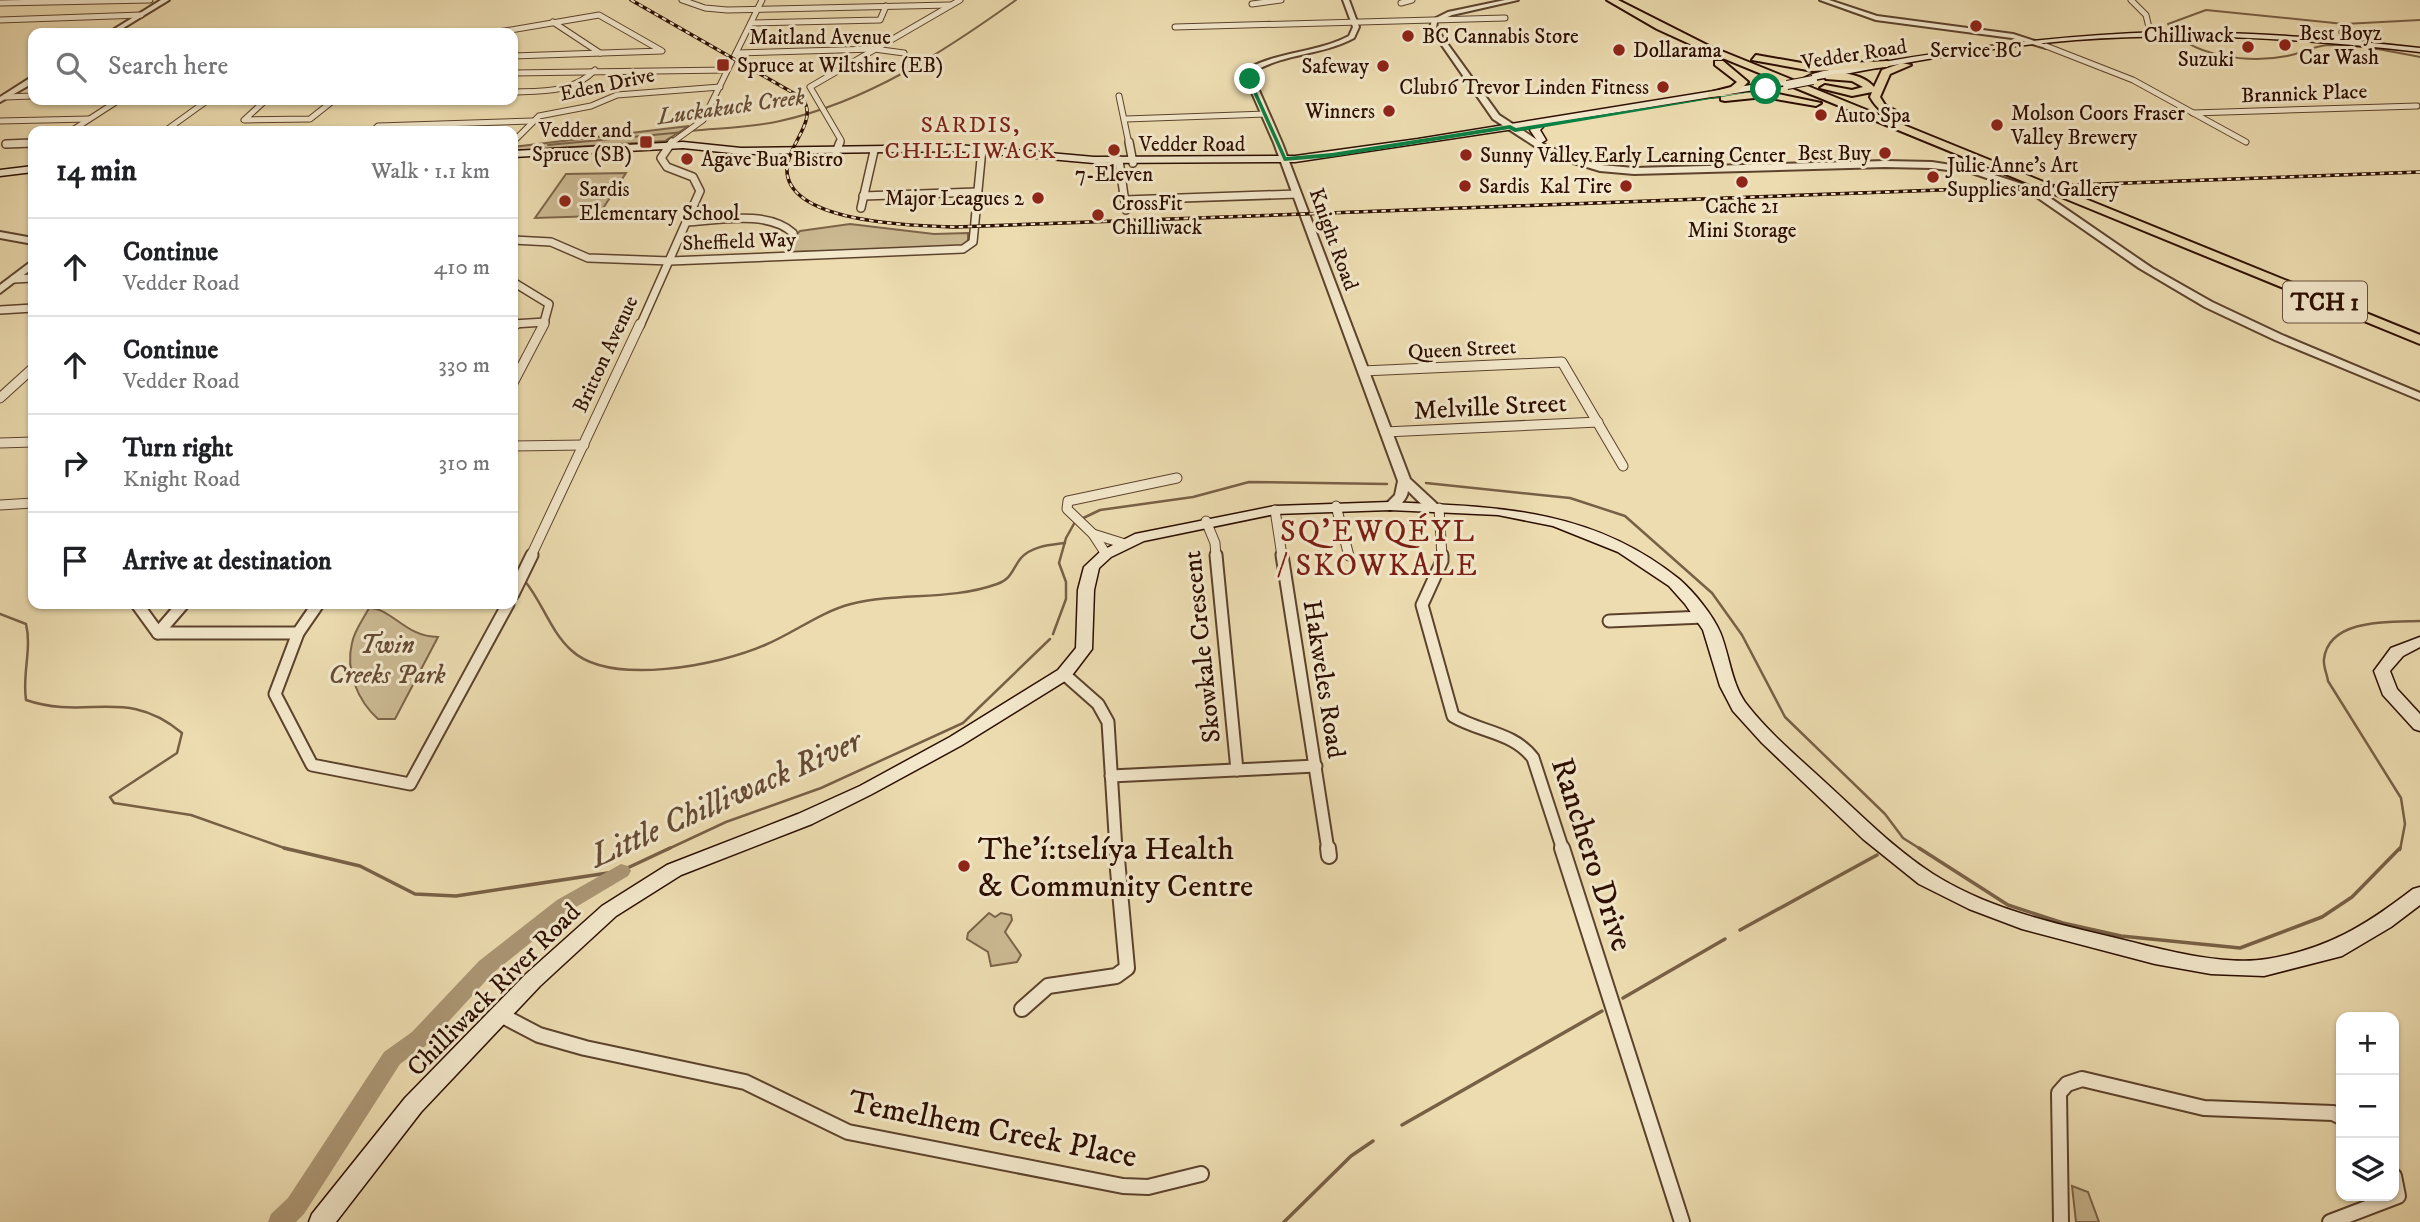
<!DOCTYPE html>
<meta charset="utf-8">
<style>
body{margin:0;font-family:"IM FELL DW Pica",serif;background:#f2f2f2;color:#202124}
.controls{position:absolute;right:21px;bottom:21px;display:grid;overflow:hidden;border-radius:14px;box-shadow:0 2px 5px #0004}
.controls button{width:63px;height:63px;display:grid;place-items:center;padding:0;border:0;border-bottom:2px solid #e0e0e0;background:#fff;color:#202124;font:35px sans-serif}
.stop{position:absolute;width:21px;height:21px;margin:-16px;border:5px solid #0b8043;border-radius:50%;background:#fff}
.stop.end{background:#0b8043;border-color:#fff;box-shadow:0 2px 7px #0008}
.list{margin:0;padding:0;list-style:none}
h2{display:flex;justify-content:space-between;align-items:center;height:91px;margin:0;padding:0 28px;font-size:30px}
h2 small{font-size:23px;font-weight:400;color:#757577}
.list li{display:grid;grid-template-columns:46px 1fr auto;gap:21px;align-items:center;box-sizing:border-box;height:98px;padding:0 28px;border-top:2px solid #e0e0e0}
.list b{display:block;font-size:26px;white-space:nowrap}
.list p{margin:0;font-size:23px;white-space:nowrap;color:#757577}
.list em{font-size:23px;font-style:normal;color:#757577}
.icon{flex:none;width:38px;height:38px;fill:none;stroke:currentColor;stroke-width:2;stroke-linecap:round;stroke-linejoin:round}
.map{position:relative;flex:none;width:2420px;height:1222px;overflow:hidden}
.search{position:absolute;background:#fff;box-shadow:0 2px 5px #0004;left:28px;top:28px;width:490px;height:77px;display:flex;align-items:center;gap:18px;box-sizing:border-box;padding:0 24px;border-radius:14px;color:#757577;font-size:26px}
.panel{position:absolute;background:#fff;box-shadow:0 2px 5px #0004;left:28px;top:126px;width:490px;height:483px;border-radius:14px}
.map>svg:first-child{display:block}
.green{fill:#cbb992;stroke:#7c6449;stroke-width:2}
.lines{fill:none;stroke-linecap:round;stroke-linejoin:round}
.stream-far2{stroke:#786046;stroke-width:2}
.stream-far1{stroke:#786046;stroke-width:2.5}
.stream{stroke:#786046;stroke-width:3.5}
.river{fill:#ab9674;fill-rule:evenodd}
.minor-far4-casing{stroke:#5c422c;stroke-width:7}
.minor-far3-casing{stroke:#5c422c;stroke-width:10}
.minor-far2-casing{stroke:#5c422c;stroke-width:11}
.minor-far1-casing{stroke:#5c422c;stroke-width:15}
.minor-casing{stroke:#5c422c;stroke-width:18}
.tertiary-casing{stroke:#5c422c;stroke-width:4}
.secondary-casing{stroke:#2c0e00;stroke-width:3}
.motorway-casing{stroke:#2c0e00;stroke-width:4}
.minor-far4{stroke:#f3e8cc;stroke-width:5}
.minor-far3{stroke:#f3e8cc;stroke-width:7}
.minor-far2{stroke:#f3e8cc;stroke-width:9}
.minor-far1{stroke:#f3e8cc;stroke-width:11}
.minor{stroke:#f3e8cc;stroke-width:14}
.tertiary{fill:#f3e8cc;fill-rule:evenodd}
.secondary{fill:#f3e8cc;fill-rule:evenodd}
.motorway{fill:#ecdcb0;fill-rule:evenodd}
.rail-casing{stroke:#2c0e00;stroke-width:3.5}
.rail{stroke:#f3e8cc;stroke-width:2;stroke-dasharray:4.5;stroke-linecap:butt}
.secondary-bridge-casing{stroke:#2c0e00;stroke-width:10;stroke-linecap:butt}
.secondary-bridge{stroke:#f3e8cc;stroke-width:8}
.route{fill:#0b8043}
.poi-dot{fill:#8f2418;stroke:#f3e8cc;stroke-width:2.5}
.labels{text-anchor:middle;stroke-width:6;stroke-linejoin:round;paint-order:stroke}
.far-poi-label{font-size:21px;fill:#2c0e00;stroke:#f3e8cc;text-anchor:start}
.far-street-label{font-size:21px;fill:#2c0e00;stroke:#f3e8cc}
.far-water-label{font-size:23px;font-style:italic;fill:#654b34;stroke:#f3e8cc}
.far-neighbourhood-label{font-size:23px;letter-spacing:2px;fill:#7a1f14;stroke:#f3e8cc}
.shield{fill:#f3e8cc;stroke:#684f3d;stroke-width:2}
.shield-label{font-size:24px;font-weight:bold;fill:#2c0e00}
.street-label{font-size:26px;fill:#2c0e00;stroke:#f3e8cc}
.park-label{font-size:26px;font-style:italic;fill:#644a33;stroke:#f3e8cc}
.quarter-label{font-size:30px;letter-spacing:2px;fill:#7a1f14;stroke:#f3e8cc}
.near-poi-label{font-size:32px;fill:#2c0e00;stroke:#f3e8cc;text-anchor:start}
.near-street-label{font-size:32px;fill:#2c0e00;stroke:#f3e8cc}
.near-water-label{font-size:33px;font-style:italic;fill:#654b34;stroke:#f3e8cc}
</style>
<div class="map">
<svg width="2420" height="1222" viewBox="0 0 2420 1222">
<rect width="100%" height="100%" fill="#ecdcb0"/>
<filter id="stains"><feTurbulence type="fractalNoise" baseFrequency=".00286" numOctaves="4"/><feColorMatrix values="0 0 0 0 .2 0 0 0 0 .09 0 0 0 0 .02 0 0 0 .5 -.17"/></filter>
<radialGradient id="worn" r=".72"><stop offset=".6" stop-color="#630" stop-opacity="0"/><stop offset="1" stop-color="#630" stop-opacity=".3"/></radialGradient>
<g class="green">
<polygon points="689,126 665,141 513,151 513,147"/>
<polygon points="626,173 598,216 535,218 566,174"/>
<polygon points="850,224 934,234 968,233 968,244 961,248 788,252 794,237 800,231"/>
<path d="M369 608C392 608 405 637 438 637L395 719H378C358 701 345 671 352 643 354 631 364 618 369 608Z"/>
<polygon points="989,913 995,917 1001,913 1011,915 1012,920 1005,932 1021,955 1017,962 991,966 988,952 967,939 968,933"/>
<polygon points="2072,1186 2088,1192 2099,1222 2076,1222"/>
</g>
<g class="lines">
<g class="stream-far2">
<path d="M2420 20 2344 24 2206 10 2168 24C2188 58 2252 63 2287 56 2302 53 2313 46 2329 45 2360 45 2390 51 2420 57"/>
<path d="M690 131C720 128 751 128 780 121 867 102 945 51 1016 0"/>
<polyline points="548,145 684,132"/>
</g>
<g class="stream-far1">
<polyline points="1426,483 1570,498 1625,516 1712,593 1742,635 1785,717 1885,814 1903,838 1922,850"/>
<path d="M524 580C542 601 550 631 571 650 610 687 720 665 765 645 794 633 820 612 851 604 899 592 950 601 997 584 1012 579 1012 569 1021 558 1032 546 1050 545 1065 543"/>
<path d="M0 614 26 624C32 649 22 674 26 700 88 721 126 686 182 733L177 753 110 797 114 803 191 815 290 850"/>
<polyline points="1053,634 1066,599 1066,582 1059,563 1066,538 1075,522 1100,510 1193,497 1249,482 1387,484"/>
<polyline points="666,850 726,822 821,788 963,723 1050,639"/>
<path d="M2400 850 2405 824 2401 798 2328 681C2327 674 2323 666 2324 659 2329 618 2391 622 2420 621"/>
</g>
<g class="stream">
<polyline points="284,848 360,866 415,894 456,896 621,871 670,848"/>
<polyline points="1919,848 2008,905 2063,923 2121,936 2240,948 2322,917 2352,897 2400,848"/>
<polyline points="1740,930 1877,855"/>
<polyline points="1623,998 1725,939"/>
<polyline points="1402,1125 1602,1011"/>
<polyline points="1284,1222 1351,1156 1373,1141"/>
</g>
<polygon class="river" points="621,864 628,866 631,871 628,876 571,910 493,973 428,1044 400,1064 304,1214 296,1222 268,1222 271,1214 288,1198 384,1052 412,1032 479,961 557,900"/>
<g class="minor-far4-casing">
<g id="minor-far4">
<polyline points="682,0 705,8 727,10 950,5"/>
<polyline points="2131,0 2146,15 2151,36"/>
<polyline points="0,3 150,0"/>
<polyline points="1401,3 1412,0"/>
<polyline points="1252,4 1281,0"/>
<polyline points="0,20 141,15"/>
<polyline points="553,22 600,53"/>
<polyline points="751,23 880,20 886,6"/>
<polyline points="1175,27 1505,18"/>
<polyline points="2342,32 2354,43"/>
<polyline points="493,33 599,15 662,51 513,56"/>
<polyline points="2046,46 2133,80 2246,142"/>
<polyline points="736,53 874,49 904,53"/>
<polyline points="513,73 727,70"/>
<path d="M513 92C543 91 573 93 595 70"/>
<polyline points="1119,96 1129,144"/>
<polyline points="5,97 33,96"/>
<polyline points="266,100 244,120 310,119 334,100"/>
<polyline points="2193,113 2417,106"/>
<polyline points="1126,119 1266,114"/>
<polyline points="0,121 89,119"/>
<polyline points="71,131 119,100"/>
<polyline points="165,131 208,100"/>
<polyline points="373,131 378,126 532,121"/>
<polyline points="513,142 539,116 591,106 617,95 720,87"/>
<polyline points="10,144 33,143"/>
<polyline points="670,144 703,120 762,0"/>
<polyline points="839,144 841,140 810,87 960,0"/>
</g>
</g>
<g class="minor-far3-casing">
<g id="minor-far3">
<polyline points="1129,142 1133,163"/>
<polyline points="6,144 33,143"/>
<polyline points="836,152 840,142"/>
<polyline points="1119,160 1126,210"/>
<polyline points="863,196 977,192"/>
<polyline points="1125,200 1297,194"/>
<polyline points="861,208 874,151"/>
<path d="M687 222C719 220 768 210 793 233"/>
<polyline points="513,240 551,242 588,258 670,261 963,249 973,242 982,149"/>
<polyline points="14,279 33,278"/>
<polyline points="513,282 549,304 543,326"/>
<polyline points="0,310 33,308"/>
<polyline points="513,324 545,322"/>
<polyline points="640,326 700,191 693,177 667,167 661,158 672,142"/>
</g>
</g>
<g class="minor-far2-casing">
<g id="minor-far2">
<polyline points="513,324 516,324"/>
<polyline points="1363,371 1562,362 1623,466"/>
<polyline points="513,383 544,324"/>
<polyline points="0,398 33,368"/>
<polyline points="1385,432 1598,422"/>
<polyline points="0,443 33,442"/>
<polyline points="513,446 584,445"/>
<polyline points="0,505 33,503"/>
<polyline points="1336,506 1349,556"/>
<polyline points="1439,508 1442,556"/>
<polyline points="1275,510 1282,556"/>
<polyline points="1206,521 1215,543 1216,556"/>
<polyline points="1093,534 1125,544"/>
<polyline points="1106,554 1093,534 1067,509 1068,501 1177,478"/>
<polyline points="531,556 640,324"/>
</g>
</g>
<g class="minor-far1-casing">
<g id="minor-far1">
<polyline points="1216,555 1237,770"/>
<polyline points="1282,555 1328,850"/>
<path d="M1442 555V561L1422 605 1453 716C1479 732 1514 732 1533 758L1563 850"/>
<polyline points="513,594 532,555"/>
<polyline points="137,604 158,633 298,633"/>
<polyline points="318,604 298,633 275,694 312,765 410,784 508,604"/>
<polyline points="1609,621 1704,617"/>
<polyline points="158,633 183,604"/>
<polyline points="1064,674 1098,704 1108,722 1116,850"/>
<polyline points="1111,776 1316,766"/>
</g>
</g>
<g class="minor-casing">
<g id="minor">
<polyline points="1328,848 1329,856"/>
<polyline points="1562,848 1682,1222"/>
<polyline points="1022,1009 1048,986 1116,976 1127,968 1116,848"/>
<polyline points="499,1014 539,1035 585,1048 745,1082 848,1132 1123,1186 1148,1187 1201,1174"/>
<polyline points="2061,1222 2059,1093 2067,1084 2082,1079 2204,1108 2333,1113 2341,1117"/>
<polyline points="2330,1222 2398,1196 2394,1176"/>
</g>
</g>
<g class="tertiary-casing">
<g id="tertiary">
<polygon points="161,0 169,0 115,33 108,33"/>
<path d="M1343 0H1349L1359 27 1354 38C1323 55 1286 53 1255 71L1254 79 1282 143 1410 479 1437 504 1439 507 1437 510C1426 512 1417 499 1408 491 1407 500 1398 508 1390 510L1384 506 1395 495 1398 481 1274 143 1246 79 1249 68C1281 51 1317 53 1349 36L1353 27Z"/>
<polygon points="1505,0 1518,0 1452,15 1437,22 1436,28 1499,115 1545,145 1573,157 1601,165 1634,168 1885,161 1932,162 1976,169 2037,189 2152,268 2212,302 2282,335 2420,393 2420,400 2275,340 2205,307 2139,268 2031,193 1972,173 1932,168 1885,167 1634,174 1600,171 1567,161 1539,149 1493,119 1430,28 1432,20 1448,12"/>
<polygon points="1820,0 1829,0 1877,16 2013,34 2050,46 2046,48 2012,38 1876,20"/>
<polygon points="30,78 33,78 33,83 0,102 0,97"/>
<polygon points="0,232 33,238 33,244 0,238"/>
<polygon points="33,260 33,268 0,293 0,285"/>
</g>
</g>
<g class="secondary-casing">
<g id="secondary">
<path d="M2162 32C2248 32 2334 38 2420 48V52C2306 39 2191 31 2076 40 1986 47 1897 64 1808 81L1804 78C1819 69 1853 67 1872 64 1968 47 2064 35 2162 32Z"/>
<polygon points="1782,80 1785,81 1785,85 1540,125 1543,127 1540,130 1546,140 1541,143 1538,142 1530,130 1534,126 1295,162 1094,163 958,151 741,154 683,148 513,157 513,151 683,142 741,148 958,145 1094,157 1295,156 1418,139"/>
<polygon points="33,166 33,172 0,176 0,170"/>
<path d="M1390 502C1497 507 1591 508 1679 579 1694 592 1712 614 1720 632 1730 656 1731 685 1748 706 1770 734 1799 758 1826 783 1860 814 1894 849 1933 874 1991 911 2062 925 2128 941 2167 951 2228 966 2267 959 2327 949 2365 926 2413 889L2420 887V905L2391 927 2342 956 2264 976 2211 974 2155 964 2022 929 1969 909 1919 884 1863 839 1762 743 1733 711 1720 686 1703 630 1685 604 1669 586 1618 552 1553 526 1498 515 1390 510 1275 514 1144 541 1111 557 1099 568 1094 590 1092 649 1070 678 962 745 872 794 812 824 681 875 616 916 540 986 421 1112 336 1222H309L312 1214 405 1098 526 974 602 906 667 865 798 814 860 786 950 737 1058 670 1076 648 1078 590 1084 567 1101 551 1135 534 1275 506Z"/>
<polygon points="2420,637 2420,647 2403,656 2390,671 2397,689 2420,714 2420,731 2414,729 2383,695 2374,671 2391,648"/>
</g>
</g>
<g class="motorway-casing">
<g id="motorway">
<polygon points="1607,0 1618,0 1709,46 2420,335 2420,344 1703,50 1657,29"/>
<polygon points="1756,55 1813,65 1887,61 1892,64 1887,67 1813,71 1752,60"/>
<polygon points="1715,61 1723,61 1748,82 1739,91 1723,95 1764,91 1821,103 1816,106 1764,97 1725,101 1721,100 1721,96 1708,97 1708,93 1731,87 1737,82 1715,65"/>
<path d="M1902 63 1911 65 1890 74 1880 97 1885 105 1905 116V120C1890 121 1877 109 1870 97L1872 92 1852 96 1820 88 1825 85 1852 90 1863 87 1852 81 1826 79 1825 77C1838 69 1864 75 1874 87L1882 70Z"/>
</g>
</g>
<use href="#minor-far4" class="minor-far4"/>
<use href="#minor-far3" class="minor-far3"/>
<use href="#minor-far2" class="minor-far2"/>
<use href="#minor-far1" class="minor-far1"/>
<use href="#minor" class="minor"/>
<use href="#tertiary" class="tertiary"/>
<use href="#secondary" class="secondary"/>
<use href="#motorway" class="motorway"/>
<g class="rail-casing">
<path id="rail" d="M631 0 802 98C819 120 789 143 787 167 783 224 919 226 956 227L2420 172"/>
</g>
<use href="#rail" class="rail"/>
<g class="secondary-bridge-casing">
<polyline id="secondary-bridge" points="1787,85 1813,80"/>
</g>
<use href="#secondary-bridge" class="secondary-bridge"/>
</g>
<polygon class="route" points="1250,77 1286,157 1332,153 1510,125 1516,128 1528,126 1769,89 1528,130 1515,132 1509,129 1332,157 1284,161 1247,79"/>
<g class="poi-dot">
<circle cx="1976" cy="26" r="7"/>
<circle cx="1408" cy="36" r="7"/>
<circle cx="2285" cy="45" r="7"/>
<circle cx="2248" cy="47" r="7"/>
<circle cx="1619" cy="50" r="7"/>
<rect x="716" y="58" width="14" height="14" rx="3.5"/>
<circle cx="1383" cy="66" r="7"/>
<circle cx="1663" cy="87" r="7"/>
<circle cx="1389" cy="111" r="7"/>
<circle cx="1821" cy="115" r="7"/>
<circle cx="1997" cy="125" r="7"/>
<rect x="639" y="135" width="14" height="14" rx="3.5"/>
<circle cx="1114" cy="150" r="7"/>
<circle cx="1885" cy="153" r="7"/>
<circle cx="1466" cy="155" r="7"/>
<circle cx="687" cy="159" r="7"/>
<circle cx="1933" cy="177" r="7"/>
<circle cx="1742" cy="182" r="7"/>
<circle cx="1465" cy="186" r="7"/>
<circle cx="1626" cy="186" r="7"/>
<circle cx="1038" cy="198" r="7"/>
<circle cx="565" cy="201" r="7"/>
<circle cx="1098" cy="215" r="7"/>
<circle cx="964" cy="866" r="7"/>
</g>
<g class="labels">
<g class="far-poi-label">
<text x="2299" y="40">Best Boyz<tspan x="2299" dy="24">Car Wash</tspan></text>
<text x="2234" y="42" text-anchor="end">Chilliwack<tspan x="2234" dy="24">Suzuki</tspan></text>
<text x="1422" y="43">BC Cannabis Store</text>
<text x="1633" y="57">Dollarama</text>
<text x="1976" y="57" text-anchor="middle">Service BC</text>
<text x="737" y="72">Spruce at Wiltshire (EB)</text>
<text x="1369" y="73" text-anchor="end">Safeway</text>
<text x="1649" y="94" text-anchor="end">Club16 Trevor Linden Fitness</text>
<text x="1375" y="118" text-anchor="end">Winners</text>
<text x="2011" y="120">Molson Coors Fraser<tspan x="2011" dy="24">Valley Brewery</tspan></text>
<text x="1835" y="122">Auto Spa</text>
<text x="632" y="137" text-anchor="end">Vedder and<tspan x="632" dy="24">Spruce (SB)</tspan></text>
<text x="1871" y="160" text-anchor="end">Best Buy</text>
<text x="1480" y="162">Sunny Valley Early Learning Center</text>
<text x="701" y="166">Agave Bua Bistro</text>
<text x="1947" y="172">Julie Anne's Art<tspan x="1947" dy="24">Supplies and Gallery</tspan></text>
<text x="1114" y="181" text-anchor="middle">7-Eleven</text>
<text x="1479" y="193">Sardis</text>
<text x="1612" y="193" text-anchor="end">Kal Tire</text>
<text x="579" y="196">Sardis<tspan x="579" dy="24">Elementary School</tspan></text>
<text x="1024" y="205" text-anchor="end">Major Leagues 2</text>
<text x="1112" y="210">CrossFit<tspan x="1112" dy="24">Chilliwack</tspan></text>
<text x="1742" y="213" text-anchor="middle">Cache 21<tspan x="1742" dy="24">Mini Storage</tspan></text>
</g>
<g class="far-street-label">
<text x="820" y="44">Maitland Avenue</text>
<text transform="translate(1854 54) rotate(-9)" y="7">Vedder Road</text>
<text transform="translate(607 84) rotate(-12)" y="7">Eden Drive</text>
<text transform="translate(2304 93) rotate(-2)" y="7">Brannick Place</text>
<text x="1192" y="151">Vedder Road</text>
<text transform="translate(1334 239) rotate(70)" y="7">Knight Road</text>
<text transform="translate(739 241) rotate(-2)" y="7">Sheffield Way</text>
<text transform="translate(1462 349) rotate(-3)" y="7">Queen Street</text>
<text transform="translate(605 354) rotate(-65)" y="7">Britton Avenue</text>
</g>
<g class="far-water-label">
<text transform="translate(731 106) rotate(-8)" y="8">Luckakuck Creek</text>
</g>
<g class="far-neighbourhood-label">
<text x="971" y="132">SARDIS,<tspan x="971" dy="26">CHILLIWACK</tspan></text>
</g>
<rect class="shield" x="2283" y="281.5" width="84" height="41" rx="5"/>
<g class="shield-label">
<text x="2325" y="310">TCH 1</text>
</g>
<g class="street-label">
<text transform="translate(1490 406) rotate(-3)" y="9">Melville Street</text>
<text transform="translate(1201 647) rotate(-96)" y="9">Skowkale Crescent</text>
<text transform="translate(1325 679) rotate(81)" y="9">Hakweles Road</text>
<text transform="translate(493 989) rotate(-45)" y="9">Chilliwack River Road</text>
</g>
<g class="park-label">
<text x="387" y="653">Twin<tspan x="387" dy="30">Creeks Park</tspan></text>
</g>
<g class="quarter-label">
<text x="1378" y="541">SQ'EWQÉYL<tspan x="1378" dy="34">/ SKOWKALE</tspan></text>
</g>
<g class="near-poi-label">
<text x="978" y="859">The'í:tselíya Health<tspan x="978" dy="37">&amp; Community Centre</tspan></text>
</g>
<g class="near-street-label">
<text transform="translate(1593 854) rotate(72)" y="11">Ranchero Drive</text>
<text transform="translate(993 1128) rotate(11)" y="11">Temelhem Creek Place</text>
</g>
<g class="near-water-label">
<text transform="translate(725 797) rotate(-24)" y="12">Little Chilliwack River</text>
</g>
</g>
<rect width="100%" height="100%" filter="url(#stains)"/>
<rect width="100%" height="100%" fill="url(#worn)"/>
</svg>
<div class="controls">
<button>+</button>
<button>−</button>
<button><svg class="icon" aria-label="layers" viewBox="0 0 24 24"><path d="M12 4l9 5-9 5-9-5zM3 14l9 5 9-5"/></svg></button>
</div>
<div class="stop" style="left:1766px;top:89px"></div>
<div class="stop end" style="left:1250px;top:79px"></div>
<div class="search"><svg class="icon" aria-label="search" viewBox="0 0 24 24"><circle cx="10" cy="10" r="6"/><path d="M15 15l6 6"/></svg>Search here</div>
<section class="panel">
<h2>14 min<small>Walk · 1.1 km</small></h2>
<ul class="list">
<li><svg class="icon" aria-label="ahead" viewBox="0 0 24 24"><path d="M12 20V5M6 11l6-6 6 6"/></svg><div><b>Continue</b><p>Vedder Road</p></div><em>410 m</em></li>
<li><svg class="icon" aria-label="ahead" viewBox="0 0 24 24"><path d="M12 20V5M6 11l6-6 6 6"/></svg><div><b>Continue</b><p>Vedder Road</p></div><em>330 m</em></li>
<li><svg class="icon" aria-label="right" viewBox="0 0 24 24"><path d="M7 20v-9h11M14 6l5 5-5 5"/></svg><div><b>Turn right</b><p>Knight Road</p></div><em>310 m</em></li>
<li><svg class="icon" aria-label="arrive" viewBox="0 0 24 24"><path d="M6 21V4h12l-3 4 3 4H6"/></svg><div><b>Arrive at destination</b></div></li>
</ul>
</section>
</div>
